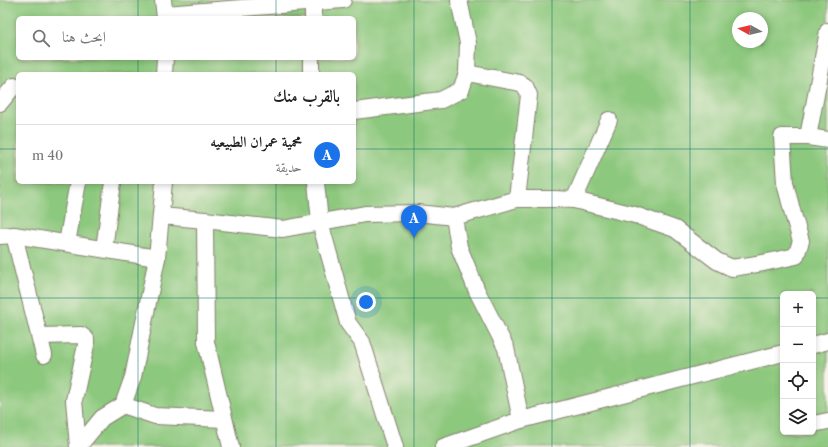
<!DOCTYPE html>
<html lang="ar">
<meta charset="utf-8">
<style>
body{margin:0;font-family:"Libre Caslon Text",Amiri,serif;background:#f6f6f6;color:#222;direction:rtl}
.controls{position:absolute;right:12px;bottom:12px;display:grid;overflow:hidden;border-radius:6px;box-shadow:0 2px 6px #0003}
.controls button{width:36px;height:36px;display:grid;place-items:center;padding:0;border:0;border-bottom:1px solid #e0e0e0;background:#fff;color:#222;font:20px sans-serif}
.compass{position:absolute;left:732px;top:12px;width:36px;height:36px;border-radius:50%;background:#fff;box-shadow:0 2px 6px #0003;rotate:278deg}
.you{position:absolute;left:366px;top:302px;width:14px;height:14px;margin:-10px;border:3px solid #fff;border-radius:50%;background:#1a73e8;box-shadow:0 0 0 6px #1a73e833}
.badge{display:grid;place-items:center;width:26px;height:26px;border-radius:50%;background:#1a73e8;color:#fff;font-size:13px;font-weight:700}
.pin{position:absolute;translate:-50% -33px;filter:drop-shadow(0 1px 2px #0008)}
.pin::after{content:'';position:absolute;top:21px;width:14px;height:12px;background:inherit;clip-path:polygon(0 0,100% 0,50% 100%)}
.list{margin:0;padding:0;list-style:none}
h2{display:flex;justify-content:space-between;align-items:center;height:52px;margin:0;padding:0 16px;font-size:17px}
h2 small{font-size:13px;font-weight:400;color:#767676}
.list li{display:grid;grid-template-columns:26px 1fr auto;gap:12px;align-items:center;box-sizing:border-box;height:60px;padding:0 16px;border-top:1px solid #e0e0e0}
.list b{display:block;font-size:15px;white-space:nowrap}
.list p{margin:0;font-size:13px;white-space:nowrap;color:#767676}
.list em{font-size:13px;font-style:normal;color:#767676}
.icon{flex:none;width:22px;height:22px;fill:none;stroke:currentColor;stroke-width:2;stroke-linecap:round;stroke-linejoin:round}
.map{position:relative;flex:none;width:828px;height:447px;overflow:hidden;direction:ltr}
.search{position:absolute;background:#fff;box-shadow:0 2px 6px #0003;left:16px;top:16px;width:340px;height:44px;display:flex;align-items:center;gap:10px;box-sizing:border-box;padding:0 14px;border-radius:6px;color:#767676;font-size:15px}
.panel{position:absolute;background:#fff;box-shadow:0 2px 6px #0003;left:16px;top:72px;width:340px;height:112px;border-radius:6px;direction:rtl}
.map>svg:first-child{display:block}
.green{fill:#8cc87d;stroke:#54724c;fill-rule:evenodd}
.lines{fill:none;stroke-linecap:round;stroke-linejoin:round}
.street-casing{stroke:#847f6e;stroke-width:18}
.street{stroke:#fff;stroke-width:16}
.grid{fill:none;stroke:#0f766e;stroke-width:1;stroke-opacity:0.55}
</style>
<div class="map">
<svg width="828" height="447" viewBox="0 0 828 447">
<rect width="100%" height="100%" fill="#f7f3e8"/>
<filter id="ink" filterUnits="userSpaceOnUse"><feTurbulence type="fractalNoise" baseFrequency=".025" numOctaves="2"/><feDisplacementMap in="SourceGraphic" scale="8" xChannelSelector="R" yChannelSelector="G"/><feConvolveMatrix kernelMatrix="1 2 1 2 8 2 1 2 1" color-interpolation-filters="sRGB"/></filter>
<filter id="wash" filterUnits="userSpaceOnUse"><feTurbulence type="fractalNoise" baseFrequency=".012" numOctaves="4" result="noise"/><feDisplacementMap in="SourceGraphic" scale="16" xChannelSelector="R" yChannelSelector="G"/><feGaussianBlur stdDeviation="0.9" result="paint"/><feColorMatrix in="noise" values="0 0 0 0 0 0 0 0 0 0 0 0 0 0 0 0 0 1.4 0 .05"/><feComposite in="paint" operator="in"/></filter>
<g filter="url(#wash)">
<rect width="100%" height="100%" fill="#ebe2c1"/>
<path class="green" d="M0 0H828V447H0ZM18 18H354V58H18ZM738 18H762V42H738ZM18 74H354V182H18ZM783 294H813V432H783Z"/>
</g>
<g filter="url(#ink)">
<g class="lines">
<g class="street-casing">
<g id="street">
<polyline points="163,0 165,18"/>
<polyline points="165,14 343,0"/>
<polyline points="313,18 313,2"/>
<polyline points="467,73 520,83 525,86 529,95 517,199"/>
<polyline points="164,74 165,58"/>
<polyline points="311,74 311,58"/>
<polyline points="0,103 14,86"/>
<polyline points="354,111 441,100 461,90 467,73 468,43 459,0"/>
<polyline points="808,137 828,31"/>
<polyline points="316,182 320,222 348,323 362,342 395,447"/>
<polyline points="574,200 609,120"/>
<polyline points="161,216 205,220 283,229 365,214 417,213 454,217 517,199 554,199 574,200 635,215 675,229 717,261 732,268 763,263 796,256 801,241 793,214 785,183 782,137 808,137 828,140"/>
<polyline points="454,217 459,247 477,291 506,348 521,420"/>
<polyline points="205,220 206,342 231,447"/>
<polyline points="14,235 44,355"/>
<polyline points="0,236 14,235 157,258"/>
<polyline points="67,243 78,182"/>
<polyline points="104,249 113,182"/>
<polyline points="40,336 81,335 86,339 86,345 74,400 78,447"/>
<polyline points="813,345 828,341"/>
<polyline points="123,405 155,416 224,419"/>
<polyline points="813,424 828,421"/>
<polyline points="78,447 102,418 123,405 133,377 157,258 164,182"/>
<polyline points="443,447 521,420 783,353"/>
</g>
</g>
<use href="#street" class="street"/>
</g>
</g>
<path class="grid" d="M138 0V18M276 0V18M414 0V447M552 0V447M690 0V447M138 58V74M276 58V74M0 149H18M354 149H828M138 182V447M276 182V447M0 298H783M813 298H828"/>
</svg>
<div class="controls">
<button>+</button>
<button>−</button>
<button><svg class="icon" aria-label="locate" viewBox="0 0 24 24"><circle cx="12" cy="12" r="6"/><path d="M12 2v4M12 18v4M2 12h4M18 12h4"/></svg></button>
<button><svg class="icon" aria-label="layers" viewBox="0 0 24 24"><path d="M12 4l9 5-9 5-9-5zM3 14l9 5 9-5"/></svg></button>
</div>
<svg class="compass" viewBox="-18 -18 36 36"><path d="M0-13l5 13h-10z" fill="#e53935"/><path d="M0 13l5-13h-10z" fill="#767676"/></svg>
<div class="you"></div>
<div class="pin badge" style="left:414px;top:238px">A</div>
<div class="search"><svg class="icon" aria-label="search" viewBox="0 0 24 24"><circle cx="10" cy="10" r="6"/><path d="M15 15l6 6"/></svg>ابحث هنا</div>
<section class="panel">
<h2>بالقرب منك<small></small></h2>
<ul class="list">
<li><span class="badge">A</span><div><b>محمية عمران الطبيعيه</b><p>حديقة</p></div><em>40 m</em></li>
</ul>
</section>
</div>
